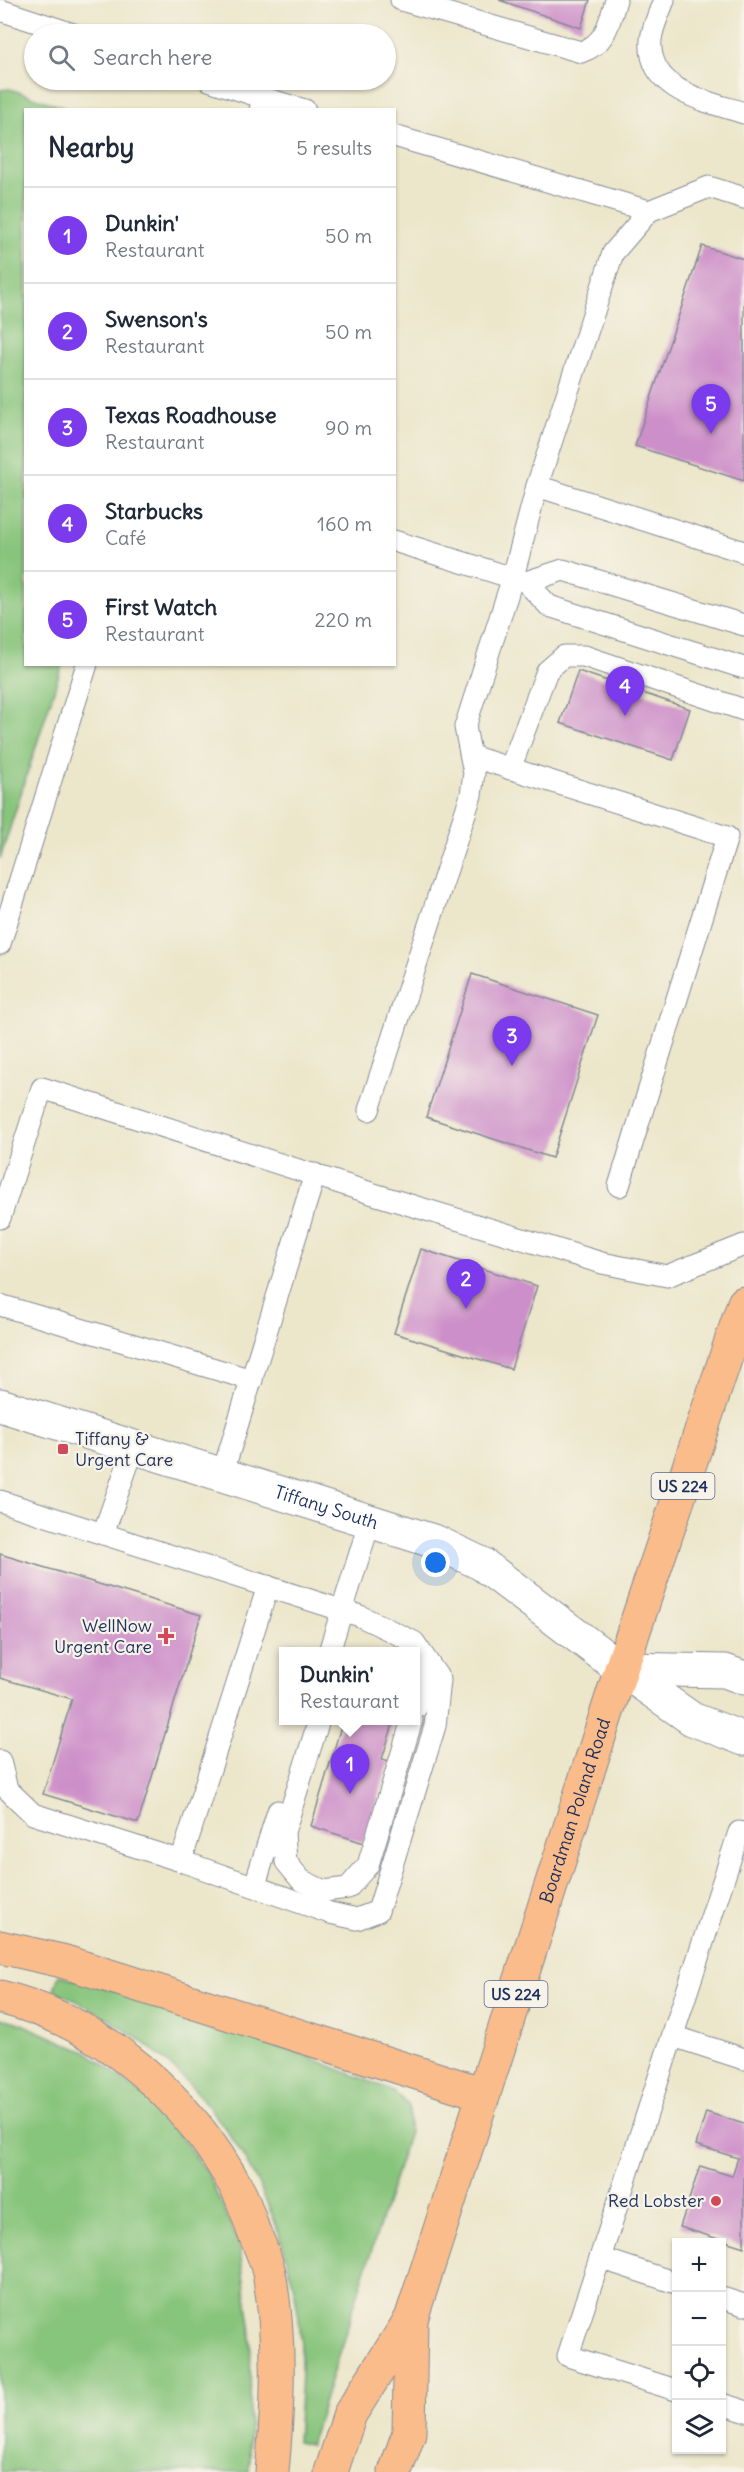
<!DOCTYPE html>
<meta charset="utf-8">
<style>
body{margin:0;font-family:Delius,sans-serif;background:#f2f2f3;color:#1f2937}
.controls{position:absolute;right:18px;bottom:18px;display:grid;overflow:hidden;border-radius:0px;box-shadow:0 2px 4px #0004}
.controls button{width:54px;height:54px;display:grid;place-items:center;padding:0;border:0;border-bottom:2px solid #e0e1e3;background:#fff;color:#1f2937;font:30px sans-serif}
.you{position:absolute;left:436px;top:1563px;width:21px;height:21px;margin:-15px;border:4px solid #fff;border-radius:50%;background:#1a73e8;box-shadow:0 0 0 9px #1a73e833}
.badge{display:grid;place-items:center;width:39px;height:39px;border-radius:50%;background:#7c3aed;color:#fff;font-size:20px;font-weight:700}
.pin{position:absolute;translate:-50% -50px;filter:drop-shadow(0 2px 3px #0008)}
.pin::after{content:'';position:absolute;top:32px;width:21px;height:18px;background:inherit;clip-path:polygon(0 0,100% 0,50% 100%)}
.popup{position:absolute;left:279px;top:1647px;width:141px;height:78px;box-sizing:border-box;display:grid;place-content:center;border-radius:0px;background:#fff;filter:drop-shadow(0 2px 4px #0005);font-size:20px;white-space:nowrap;color:#747a83}
.popup b{font-size:22px;color:#1f2937}
.popup::after{content:'';position:absolute;left:50%;top:100%;margin-left:-12px;border:12px solid transparent;border-top-color:#fff}
.list{margin:0;padding:0;list-style:none}
h2{display:flex;justify-content:space-between;align-items:center;height:78px;margin:0;padding:0 24px;font-size:26px}
h2 small{font-size:20px;font-weight:400;color:#747a83}
.list li{display:grid;grid-template-columns:39px 1fr auto;gap:18px;align-items:center;box-sizing:border-box;height:96px;padding:0 24px;border-top:2px solid #e0e1e3}
.list b{display:block;font-size:22px;white-space:nowrap}
.list p{margin:0;font-size:20px;white-space:nowrap;color:#747a83}
.list em{font-size:20px;font-style:normal;color:#747a83}
.icon{flex:none;width:33px;height:33px;fill:none;stroke:currentColor;stroke-width:2;stroke-linecap:round;stroke-linejoin:round}
.map{position:relative;flex:none;width:744px;height:2472px;overflow:hidden}
.search{position:absolute;background:#fff;box-shadow:0 2px 4px #0004;left:24px;top:24px;width:372px;height:66px;display:flex;align-items:center;gap:15px;box-sizing:border-box;padding:0 21px;border-radius:33px;color:#747a83;font-size:22px}
.panel{position:absolute;background:#fff;box-shadow:0 2px 4px #0004;left:24px;top:108px;width:372px;height:558px;border-radius:0px}
.map>svg:first-child{display:block}
.green{fill:#88c57b;stroke:#527a6c;stroke-width:1.5}
.building{fill:#cd8fc9}
.lines{fill:none;stroke-linecap:round;stroke-linejoin:round}
.service-casing{stroke:#848a94;stroke-width:23}
.minor-casing{stroke:#848a94;stroke-width:35}
.primary-casing{stroke:#848a94;stroke-width:35}
.motorway-casing{stroke:#848a94;stroke-width:35}
.service{stroke:#fff;stroke-width:21}
.minor{stroke:#fff;stroke-width:33}
.primary{stroke:#fabc8b;stroke-width:33}
.motorway{stroke:#fabc8b;stroke-width:33}
.poi-dot{fill:#d1495b;stroke:#f7f3e8;stroke-width:2}
.labels{text-anchor:middle;stroke-width:4.5;stroke-linejoin:round;paint-order:stroke}
.shield{fill:#f7f3e8;stroke:#5d6a87;stroke-width:1.5}
.shield-label{font-size:16px;font-weight:bold;fill:#1b2f5e}
.poi-label{font-size:18px;fill:#1b2f5e;stroke:#f7f3e8;text-anchor:end}
.street-label{font-size:18px;fill:#1b2f5e;stroke:#f7f3e8}
</style>
<div class="map">
<svg width="744" height="2472" viewBox="0 0 744 2472">
<rect width="100%" height="100%" fill="#f7f3e8"/>
<filter id="ink" filterUnits="userSpaceOnUse"><feTurbulence type="fractalNoise" baseFrequency=".0167" numOctaves="2"/><feDisplacementMap in="SourceGraphic" scale="12" xChannelSelector="R" yChannelSelector="G"/><feConvolveMatrix kernelMatrix="1 2 1 2 8 2 1 2 1" color-interpolation-filters="sRGB"/></filter>
<filter id="wash" filterUnits="userSpaceOnUse"><feTurbulence type="fractalNoise" baseFrequency=".008" numOctaves="4" result="noise"/><feDisplacementMap in="SourceGraphic" scale="24" xChannelSelector="R" yChannelSelector="G"/><feGaussianBlur stdDeviation="1.35" result="paint"/><feColorMatrix in="noise" values="0 0 0 0 0 0 0 0 0 0 0 0 0 0 0 0 0 1.4 0 .05"/><feComposite in="paint" operator="in"/></filter>
<g filter="url(#wash)">
<rect width="100%" height="100%" fill="#ece6ca"/>
<g class="green">
<polygon points="10,89 68,109 26,110 26,664 62,665 0,859 0,90"/>
<path d="M59 1975 154 2001 306 2056 393 2091 409 2106V2132L310 2445 297 2442C299 2402 304 2359 299 2319 283 2196 214 2082 107 2018 90 2007 72 1999 54 1990Z"/>
<polygon points="0,2018 17,2022 90,2054 161,2110 207,2172 239,2244 251,2333 249,2472 0,2472"/>
</g>
<g id="blocks">
<g class="building">
<polygon points="499,0 590,0 581,28"/>
<polygon points="702,246 744,259 744,481 635,446"/>
<polygon points="578,671 690,709 673,760 560,723"/>
<polygon points="472,974 598,1015 552,1158 426,1117"/>
<polygon points="421,1249 537,1286 511,1369 394,1333"/>
<polygon points="0,1554 201,1615 138,1823 43,1794 72,1699 0,1678"/>
<polygon points="343,1720 380,1720 393,1724 382,1759 389,1761 364,1843 311,1826"/>
<polygon points="706,2112 744,2124 744,2247 680,2227 700,2166 732,2176 738,2158 696,2145"/>
</g>
</g>
</g>
<g filter="url(#ink)">
<use href="#blocks" fill-opacity="0" stroke="#848a94" stroke-width="1.5"/>
<g class="lines">
<g class="service-casing">
<g id="service">
<path d="M401 0 581 52C606 44 609 23 616 0"/>
<path d="M664 0C660 12 652 27 651 40 647 91 706 101 744 113"/>
<polyline points="0,10 73,34"/>
<polyline points="209,80 264,98 260,110"/>
<polyline points="264,98 305,110"/>
<polyline points="394,136 649,211"/>
<polyline points="744,198 709,187 649,211 613,253 537,486 744,552"/>
<polyline points="394,541 526,582 549,606 744,668"/>
<polyline points="526,582 563,570 744,625"/>
<polyline points="471,756 727,837 619,1186"/>
<polyline points="510,769 547,671 564,656 584,656 744,710"/>
<polyline points="0,944 87,664"/>
<polyline points="369,1110 471,795 474,773 465,727 513,577 537,486"/>
<polyline points="0,1218 42,1088 377,1195 602,1263 667,1276 744,1245"/>
<polyline points="0,1305 252,1380"/>
<polyline points="222,1475 315,1174"/>
<polyline points="0,1501 360,1616 414,1642 440,1680 435,1726 378,1911 357,1919 330,1913 181,1861 268,1586"/>
<polyline points="103,1534 134,1447"/>
<polyline points="329,1652 370,1521"/>
<polyline points="416,1708 429,1664"/>
<polyline points="319,1720 284,1832 286,1862 301,1880 324,1891 348,1888 368,1865 412,1720"/>
<polyline points="0,1761 7,1789 33,1814 181,1861"/>
<polyline points="255,1885 278,1811"/>
<polyline points="673,2036 744,2059"/>
<polyline points="600,2258 676,2283"/>
<polyline points="722,2298 744,2305"/>
<polyline points="676,2390 568,2356 739,1832 744,1834"/>
<polyline points="722,2404 744,2411"/>
</g>
</g>
<g class="minor-casing">
<g id="minor">
<path id="s1" d="M0 1405 436 1542 482 1564 621 1669 692 1719 744 1739"/>
<polyline points="621,1669 725,1671 744,1678"/>
</g>
</g>
<g class="primary-casing">
<g id="primary">
<path id="s2" d="M331 2472 350 2414 411 2319 621 1669 744 1303"/>
<polyline points="395,2472 409,2433 411,2319"/>
</g>
</g>
<g class="motorway-casing">
<g id="motorway">
<polyline points="0,1947 62,1961 484,2094"/>
<path d="M0 1997C104 2023 189 2098 239 2192 245 2204 249 2218 253 2230 259 2244 266 2258 269 2273 281 2338 278 2406 272 2472"/>
</g>
</g>
<use href="#service" class="service"/>
<use href="#minor" class="minor"/>
<use href="#primary" class="primary"/>
<use href="#motorway" class="motorway"/>
</g>
</g>
<g class="poi-dot">
<rect x="57" y="1443" width="12" height="12" rx="3"/>
<path d="M163 1627h6v6h6v6h-6v6h-6v-6h-6v-6h6z"/>
<circle cx="716" cy="2201" r="6"/>
</g>
<g class="labels">
<g class="shield">
<rect x="651.5" y="1473" width="63" height="26" rx="4.5"/>
<rect x="484.5" y="1981" width="63" height="26" rx="4.5"/>
</g>
<g class="shield-label">
<text x="683" y="1492">US 224</text>
<text x="516" y="2000">US 224</text>
</g>
<g class="poi-label">
<text x="75" y="1445" text-anchor="start">Tiffany &amp;<tspan x="75" dy="21">Urgent Care</tspan></text>
<text x="152" y="1632">WellNow<tspan x="152" dy="21">Urgent Care</tspan></text>
<text x="704" y="2207">Red Lobster</text>
</g>
<g class="street-label">
<text dy="6" stroke="none"><textPath href="#s1" startOffset="342">Tiffany South</textPath></text>
<text dy="6" stroke="none"><textPath href="#s2" startOffset="708">Boardman Poland Road</textPath></text>
</g>
</g>
</svg>
<div class="controls">
<button>+</button>
<button>−</button>
<button><svg class="icon" aria-label="locate" viewBox="0 0 24 24"><circle cx="12" cy="12" r="6"/><path d="M12 2v4M12 18v4M2 12h4M18 12h4"/></svg></button>
<button><svg class="icon" aria-label="layers" viewBox="0 0 24 24"><path d="M12 4l9 5-9 5-9-5zM3 14l9 5 9-5"/></svg></button>
</div>
<div class="you"></div>
<div class="pin badge" style="left:350px;top:1794px">1</div>
<div class="popup"><b>Dunkin'</b>Restaurant</div>
<div class="pin badge" style="left:466px;top:1309px">2</div>
<div class="pin badge" style="left:512px;top:1066px">3</div>
<div class="pin badge" style="left:625px;top:716px">4</div>
<div class="pin badge" style="left:711px;top:434px">5</div>
<div class="search"><svg class="icon" aria-label="search" viewBox="0 0 24 24"><circle cx="10" cy="10" r="6"/><path d="M15 15l6 6"/></svg>Search here</div>
<section class="panel">
<h2>Nearby<small>5 results</small></h2>
<ul class="list">
<li><span class="badge">1</span><div><b>Dunkin'</b><p>Restaurant</p></div><em>50 m</em></li>
<li><span class="badge">2</span><div><b>Swenson's</b><p>Restaurant</p></div><em>50 m</em></li>
<li><span class="badge">3</span><div><b>Texas Roadhouse</b><p>Restaurant</p></div><em>90 m</em></li>
<li><span class="badge">4</span><div><b>Starbucks</b><p>Café</p></div><em>160 m</em></li>
<li><span class="badge">5</span><div><b>First Watch</b><p>Restaurant</p></div><em>220 m</em></li>
</ul>
</section>
</div>
